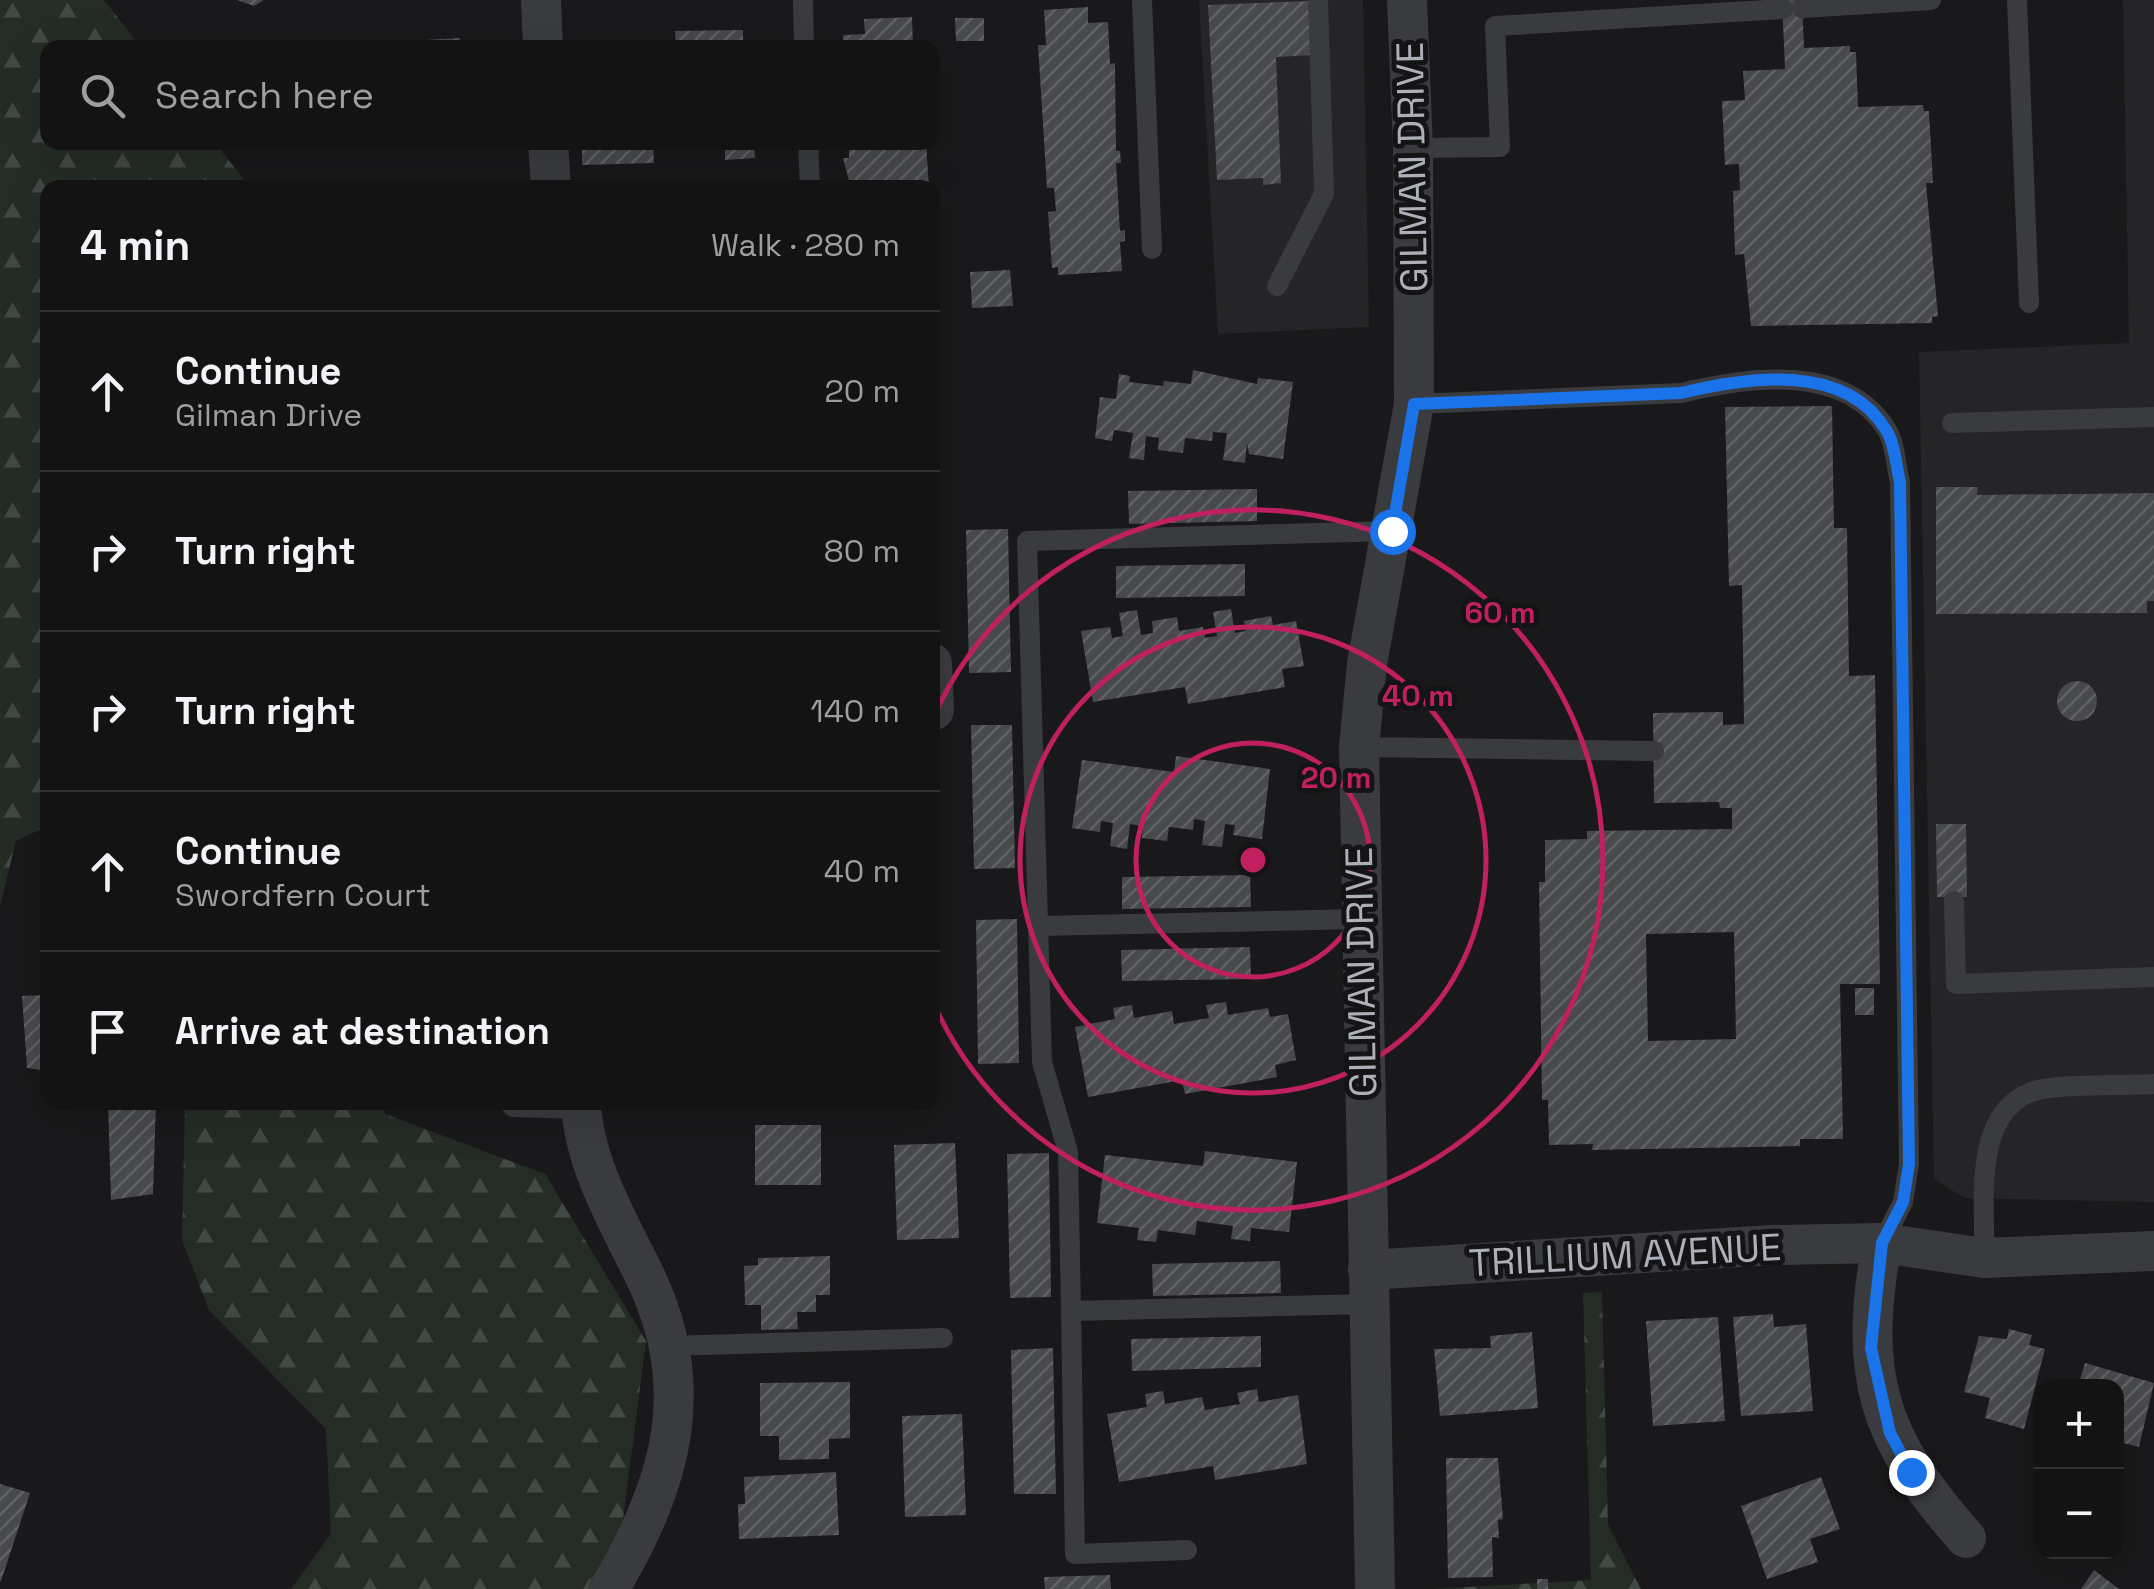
<!DOCTYPE html>
<meta charset="utf-8">
<style>
body{margin:0;font-family:"Space Grotesk",sans-serif;background:#1c1c1d;color:#f1f3f6}
.controls{position:absolute;right:30px;bottom:30px;display:grid;overflow:hidden;border-radius:20px;box-shadow:0 10px 40px #0002}
.controls button{width:90px;height:90px;display:grid;place-items:center;padding:0;border:0;border-bottom:2px solid #323234;background:#131314;color:#f1f3f6;font:50px sans-serif}
.stop{position:absolute;width:30px;height:30px;margin:-22px;border:8px solid #1a73e8;border-radius:50%;background:#fff}
.stop.end{background:#1a73e8;border-color:#fff;box-shadow:0 2px 10px #0008}
.list{margin:0;padding:0;list-style:none}
h2{display:flex;justify-content:space-between;align-items:center;height:130px;margin:0;padding:0 40px;font-size:42px}
h2 small{font-size:32px;font-weight:400;color:#9d9ea0}
.list li{display:grid;grid-template-columns:65px 1fr auto;gap:30px;align-items:center;box-sizing:border-box;height:160px;padding:0 40px;border-top:2px solid #323234}
.list b{display:block;font-size:38px;white-space:nowrap}
.list p{margin:0;font-size:32px;white-space:nowrap;color:#9d9ea0}
.list em{font-size:32px;font-style:normal;color:#9d9ea0}
.icon{flex:none;width:55px;height:55px;fill:none;stroke:currentColor;stroke-width:2;stroke-linecap:round;stroke-linejoin:round}
.map{position:relative;flex:none;width:2154px;height:1589px;overflow:hidden}
.search{position:absolute;background:#131314;box-shadow:0 10px 40px #0002;left:40px;top:40px;width:900px;height:110px;display:flex;align-items:center;gap:25px;box-sizing:border-box;padding:0 35px;border-radius:20px;color:#9d9ea0;font-size:38px}
.panel{position:absolute;background:#131314;box-shadow:0 10px 40px #0002;left:40px;top:180px;width:900px;height:930px;border-radius:20px}
.map>svg:first-child{display:block}
.built{fill:#252528}
.forest{fill:url(#forest-firs)}
.building{fill:url(#building-hatch);fill-rule:evenodd}
.lines{fill:none;stroke-linecap:round;stroke-linejoin:round}
.lane{stroke:#3a3b3f;stroke-width:20}
.street{stroke:#3a3b3f;stroke-width:40}
.route{stroke:#1a73e8;stroke-width:12}
.ring{fill:none;stroke:#c12060;stroke-width:5}
.labels{text-anchor:middle;stroke-width:10;stroke-linejoin:round;paint-order:stroke}
.street-label{font-size:38px;fill:#adb0b9;stroke:#141416}
.centre{fill:#c12060;stroke:#141416;stroke-width:5}
.ring-label{font-size:30px;text-anchor:middle;font-weight:bold;fill:#c12060;stroke:#141416;stroke-width:10;stroke-linejoin:round;paint-order:stroke}
</style>
<div class="map">
<svg width="2154" height="1589" viewBox="0 0 2154 1589">
<defs>
<pattern id="forest-firs" width="22" height="20" patternUnits="userSpaceOnUse" patternTransform="scale(2.5)"><rect width="22" height="20" fill="#252c26"/><path d="M5 1l3.5 6h-7zM16 11l3.5 6h-7z" fill="#424843"/></pattern>
<pattern id="building-hatch" width="6" height="6" patternUnits="userSpaceOnUse" patternTransform="scale(2.5)"><rect width="6" height="6" fill="#48494d"/><path d="M-1 1l2-2M0 6l6-6M5 7l2-2" fill="none" stroke="#606165"/></pattern>
</defs>
<rect width="100%" height="100%" fill="#19191b"/>
<g class="built">
<polygon points="1199,0 1363,0 1369,327 1218,334"/>
<polygon points="2123,0 2154,0 2154,1202 1964,1198 1934,1179 1919,352 2129,343"/>
</g>
<g class="forest">
<polygon points="0,0 104,0 141,47 48,48 48,142 215,143 250,187 48,188 47,826 16,841 0,906"/>
<polygon points="185,1103 384,1103 385,1114 545,1174 646,1341 615,1582 609,1589 291,1589 331,1534 326,1429 209,1310 182,1240"/>
<polygon points="1602,1292 1608,1525 1641,1589 1432,1589 1591,1580 1583,1293"/>
</g>
<g class="building">
<polygon points="237,0 264,0 254,6"/>
<polygon points="1782,0 1802,0 1804,48 1850,46 1850,52 1856,52 1858,107 1923,105 1924,111 1929,111 1933,183 1926,183 1938,316 1932,317 1932,323 1751,326 1744,254 1735,255 1733,191 1740,190 1739,164 1725,165 1722,101 1745,100 1743,71 1785,69"/>
<polygon points="1310,1 1313,55 1276,57 1281,183 1263,185 1263,178 1217,180 1208,5"/>
<polygon points="1088,7 1088,23 1108,22 1110,64 1115,63 1116,151 1120,151 1121,163 1116,163 1120,231 1125,230 1125,241 1120,242 1122,271 1058,275 1058,267 1052,268 1048,212 1056,211 1054,188 1047,188 1038,45 1046,45 1044,10"/>
<polygon points="912,17 913,48 843,48 843,35 865,34 864,19"/>
<polygon points="955,18 984,18 984,41 956,41"/>
<polygon points="743,30 743,48 676,48 675,31"/>
<polygon points="460,38 460,48 409,48 409,41"/>
<polygon points="582,142 653,142 654,163 582,165"/>
<polygon points="725,142 754,142 755,158 725,160"/>
<polygon points="849,142 926,142 929,188 851,188 843,158 849,158"/>
<polygon points="674,180 674,188 607,188 608,181"/>
<polygon points="1010,270 1013,306 972,308 970,272"/>
<polygon points="1193,370 1257,384 1258,378 1293,382 1283,459 1249,454 1247,443 1245,463 1223,460 1227,433 1213,432 1212,441 1185,438 1183,453 1158,450 1159,438 1146,436 1144,460 1129,458 1133,433 1114,430 1112,441 1095,438 1100,397 1116,399 1119,374 1130,376 1129,382 1163,386 1164,381 1191,384"/>
<path d="M1832 406 1834 528H1847L1849 676 1875 675 1880 984H1840L1843 1139H1800V1146L1592 1150 1593 1144 1549 1145 1548 1100H1542L1539 882H1545V840L1587 839V831L1732 829V808H1720L1719 802 1654 803 1653 713 1723 712V725L1744 724 1742 585 1729 586 1725 407ZM1734 932 1736 1039 1648 1041 1646 934Z"/>
<polygon points="1936,487 1978,487 1977,495 2154,493 2154,601 2147,601 2147,613 1936,614"/>
<polygon points="1257,489 1257,521 1129,524 1128,491"/>
<polygon points="1008,529 1011,672 969,673 966,530"/>
<polygon points="1245,564 1245,596 1116,598 1116,566"/>
<polygon points="1231,609 1235,633 1246,631 1244,621 1271,616 1273,625 1296,621 1304,666 1282,669 1285,687 1188,704 1185,687 1093,702 1081,631 1110,627 1112,638 1123,636 1119,613 1137,610 1141,635 1153,633 1152,621 1177,617 1179,631 1203,627 1205,638 1217,636 1213,612"/>
<circle cx="2077" cy="701" r="20"/>
<polygon points="971,725 1012,725 1015,868 974,869"/>
<polygon points="1176,756 1270,769 1262,839 1233,835 1235,825 1225,824 1222,847 1202,845 1205,821 1194,819 1193,830 1169,827 1167,841 1142,838 1143,826 1130,824 1127,849 1110,846 1113,823 1101,821 1100,832 1072,828 1082,760 1174,772"/>
<polygon points="1936,824 1966,824 1967,897 1937,897"/>
<polygon points="1250,875 1251,907 1122,909 1122,877"/>
<polygon points="1017,919 1019,1063 978,1064 976,920"/>
<polygon points="1250,947 1251,979 1122,981 1121,950"/>
<rect x="1855" y="988" width="19" height="27"/>
<polygon points="48,995 48,1071 27,1068 22,996"/>
<polygon points="1226,1002 1228,1015 1268,1008 1270,1017 1288,1014 1296,1060 1275,1065 1277,1077 1185,1094 1182,1080 1088,1097 1075,1027 1115,1019 1113,1008 1132,1005 1134,1018 1172,1011 1174,1024 1209,1018 1206,1005"/>
<polygon points="108,1102 156,1102 153,1194 111,1200"/>
<polygon points="421,1102 470,1102 470,1108 421,1110"/>
<rect x="755" y="1125" width="66" height="60"/>
<polygon points="955,1143 959,1238 897,1240 894,1145"/>
<polygon points="1205,1151 1297,1162 1289,1232 1251,1228 1250,1241 1231,1239 1233,1226 1197,1221 1195,1235 1158,1230 1156,1242 1137,1240 1139,1228 1097,1223 1105,1155 1203,1166"/>
<polygon points="1049,1153 1051,1297 1010,1298 1007,1154"/>
<polygon points="830,1256 830,1295 816,1295 816,1312 797,1312 798,1329 761,1330 761,1305 745,1305 744,1266 758,1265 758,1258"/>
<polygon points="1280,1261 1281,1293 1153,1296 1152,1264"/>
<polygon points="1773,1314 1774,1327 1806,1324 1813,1411 1741,1416 1733,1317"/>
<polygon points="1718,1317 1725,1421 1653,1426 1646,1321"/>
<polygon points="2009,1329 2032,1335 2029,1345 2045,1349 2024,1429 1985,1418 1990,1398 1964,1392 1979,1336 2007,1339"/>
<polygon points="1532,1332 1538,1408 1440,1416 1434,1349 1491,1348 1490,1336"/>
<polygon points="1261,1336 1261,1367 1132,1371 1131,1339"/>
<polygon points="1053,1348 1056,1494 1014,1494 1011,1350"/>
<polygon points="2085,1363 2154,1383 2139,1447 2116,1441 2116,1386 2078,1386"/>
<polygon points="850,1382 850,1438 829,1439 829,1459 779,1460 779,1436 760,1436 760,1383"/>
<polygon points="1257,1389 1259,1402 1298,1395 1307,1464 1215,1480 1213,1466 1119,1482 1107,1414 1147,1407 1145,1394 1163,1391 1165,1404 1202,1397 1205,1410 1240,1404 1237,1393"/>
<polygon points="962,1414 966,1515 905,1517 902,1416"/>
<polygon points="1446,1458 1498,1458 1503,1519 1498,1520 1499,1538 1492,1537 1493,1577 1448,1578"/>
<polygon points="836,1472 839,1535 739,1539 738,1504 745,1504 744,1477"/>
<polygon points="1821,1477 1840,1529 1810,1539 1818,1562 1767,1579 1741,1506"/>
<polygon points="0,1484 30,1493 1,1581 0,1581"/>
<polygon points="2094,1570 2119,1589 2081,1589"/>
<polygon points="1110,1575 1111,1589 1045,1589 1044,1577"/>
<rect x="1537" y="1579" width="11" height="10"/>
</g>
<g class="lines">
<g class="lane">
<polyline points="803,0 804,48"/>
<polyline points="1142,0 1152,249"/>
<polyline points="2017,0 2029,303"/>
<polyline points="1802,8 1931,0"/>
<polyline points="808,142 810,188"/>
<polyline points="1413,148 1500,147 1495,26 1783,9"/>
<polyline points="1277,286 1324,194 1318,0"/>
<path d="M1414 404 1681 393C1747 377 1845 362 1887 430 1895 443 1896 466 1900 482L1909 1164 1903 1202 1882 1243"/>
<polyline points="1952,423 2154,417"/>
<polyline points="1359,747 1654,751"/>
<polyline points="1954,901 1956,984 2154,977"/>
<polyline points="1039,926 1359,919"/>
<polyline points="509,1102 513,1107 581,1109"/>
<path d="M1984 1258C1986 1205 1971 1116 2031 1092 2054 1083 2126 1086 2154 1084"/>
<polyline points="1369,1304 1071,1311 1068,1152 1042,1062 1027,541 1392,531"/>
<polyline points="1071,1311 1075,1554 1187,1550"/>
<polyline points="669,1346 943,1338"/>
</g>
<g class="street">
<polyline points="541,0 543,48"/>
<polyline points="548,142 551,188"/>
<polyline points="932,663 934,710"/>
<path d="M581 1102C583 1160 616 1218 641 1268 701 1385 672 1483 609 1589"/>
<path d="M1882 1243C1858 1375 1877 1438 1966 1538"/>
<polyline points="1368,1270 1772,1245 1882,1243 1984,1258 2154,1251"/>
<polyline points="1375,1589 1359,747 1367,664 1414,404 1413,148 1407,0"/>
</g>
</g>
<g class="lines">
<path class="route" d="M1392 531 1414 404 1681 393C1747 377 1845 362 1886 430 1895 443 1896 466 1900 482L1909 1164 1903 1202 1882 1243 1871 1348 1890 1433 1911 1472"/>
</g>
<g class="ring">
<circle cx="1253" cy="860" r="117"/>
<circle cx="1253" cy="860" r="233"/>
<path d="M933 718A350 350 0 1 1 933 1002"/>
</g>
<g class="labels">
<g class="street-label">
<text transform="translate(1412 167) rotate(-91)" y="13">GILMAN DRIVE</text>
<text transform="translate(1361 972) rotate(-91)" y="13">GILMAN DRIVE</text>
<text transform="translate(1625 1255) rotate(-3)" y="13">TRILLIUM AVENUE</text>
</g>
</g>
<circle cx="1253" cy="860" r="15" class="centre"/>
<g class="ring-label">
<text x="1500" y="623">60 m</text>
<text x="1418" y="706">40 m</text>
<text x="1336" y="788">20 m</text>
</g>
</svg>
<div class="controls">
<button>+</button>
<button>−</button>
</div>
<div class="stop" style="left:1392px;top:531px"></div>
<div class="stop end" style="left:1911px;top:1472px"></div>
<div class="search"><svg class="icon" aria-label="search" viewBox="0 0 24 24"><circle cx="10" cy="10" r="6"/><path d="M15 15l6 6"/></svg>Search here</div>
<section class="panel">
<h2>4 min<small>Walk · 280 m</small></h2>
<ul class="list">
<li><svg class="icon" aria-label="ahead" viewBox="0 0 24 24"><path d="M12 20V5M6 11l6-6 6 6"/></svg><div><b>Continue</b><p>Gilman Drive</p></div><em>20 m</em></li>
<li><svg class="icon" aria-label="right" viewBox="0 0 24 24"><path d="M7 20v-9h11M14 6l5 5-5 5"/></svg><div><b>Turn right</b></div><em>80 m</em></li>
<li><svg class="icon" aria-label="right" viewBox="0 0 24 24"><path d="M7 20v-9h11M14 6l5 5-5 5"/></svg><div><b>Turn right</b></div><em>140 m</em></li>
<li><svg class="icon" aria-label="ahead" viewBox="0 0 24 24"><path d="M12 20V5M6 11l6-6 6 6"/></svg><div><b>Continue</b><p>Swordfern Court</p></div><em>40 m</em></li>
<li><svg class="icon" aria-label="arrive" viewBox="0 0 24 24"><path d="M6 21V4h12l-3 4 3 4H6"/></svg><div><b>Arrive at destination</b></div></li>
</ul>
</section>
</div>
